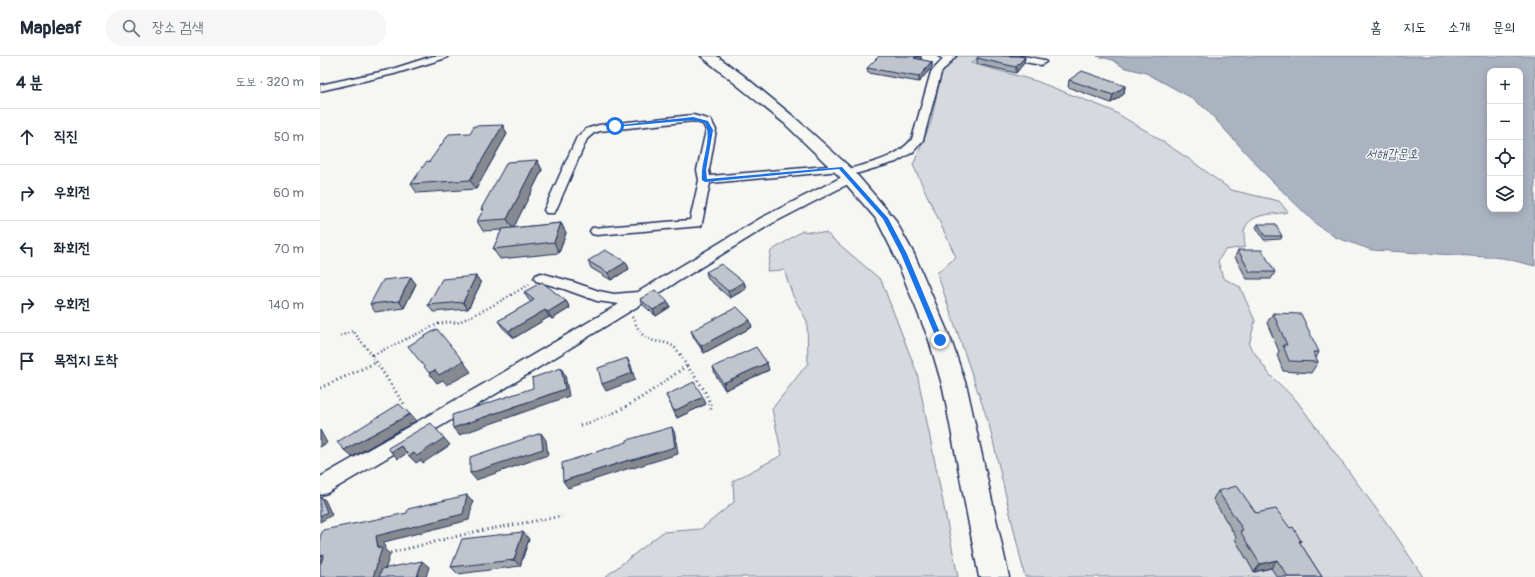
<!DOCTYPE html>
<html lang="ko">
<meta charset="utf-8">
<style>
body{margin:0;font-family:Pangolin,"Poor Story",sans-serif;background:#f6f6f7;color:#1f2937}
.controls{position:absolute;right:12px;top:12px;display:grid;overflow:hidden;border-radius:8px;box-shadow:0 2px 10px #0003}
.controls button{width:36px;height:36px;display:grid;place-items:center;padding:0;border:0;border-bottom:1px solid #e0e1e3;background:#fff;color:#1f2937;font:20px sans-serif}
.stop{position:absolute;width:12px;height:12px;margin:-9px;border:3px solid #1a73e8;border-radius:50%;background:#fff}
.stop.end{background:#1a73e8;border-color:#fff;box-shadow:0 1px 4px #0008}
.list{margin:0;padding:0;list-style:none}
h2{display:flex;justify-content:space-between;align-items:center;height:52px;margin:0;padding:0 16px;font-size:17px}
h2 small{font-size:13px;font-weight:400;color:#747a83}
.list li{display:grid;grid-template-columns:26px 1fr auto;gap:12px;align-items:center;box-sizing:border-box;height:56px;padding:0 16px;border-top:1px solid #e0e1e3}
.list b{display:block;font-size:15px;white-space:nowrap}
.list em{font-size:13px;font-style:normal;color:#747a83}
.icon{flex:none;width:22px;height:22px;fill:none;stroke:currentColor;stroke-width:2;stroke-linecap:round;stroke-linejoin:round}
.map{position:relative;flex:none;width:1215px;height:521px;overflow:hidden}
header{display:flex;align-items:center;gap:24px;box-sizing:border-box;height:56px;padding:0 20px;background:#fff;border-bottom:1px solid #e0e1e3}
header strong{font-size:19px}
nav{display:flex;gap:22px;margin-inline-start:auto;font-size:14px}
.search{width:280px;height:36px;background:#f6f6f7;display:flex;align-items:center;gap:10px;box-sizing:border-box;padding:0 14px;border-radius:16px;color:#747a83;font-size:15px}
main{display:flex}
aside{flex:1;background:#fff}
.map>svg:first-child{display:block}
.green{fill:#d6d9dd;stroke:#78849e}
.water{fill:#abb2c0;stroke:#717e99;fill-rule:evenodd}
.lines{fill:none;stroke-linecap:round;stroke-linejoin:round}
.lane-casing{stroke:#1b2f5e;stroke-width:3}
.street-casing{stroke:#1b2f5e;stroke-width:3}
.primary-casing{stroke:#1b2f5e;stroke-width:3}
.path-far1{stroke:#1b2f5e;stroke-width:2.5;stroke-dasharray:1 3;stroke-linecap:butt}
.path{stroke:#1b2f5e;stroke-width:3;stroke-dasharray:1 3.5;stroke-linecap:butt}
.lane{fill:#f6f6f2;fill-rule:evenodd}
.street{fill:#f6f6f2;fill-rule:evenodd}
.primary{fill:#f6f6f2;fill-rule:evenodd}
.wall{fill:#a5a9b0;stroke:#1b2f5e}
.shaded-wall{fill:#868990;stroke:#1b2f5e}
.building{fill:#c0c4cd;stroke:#1b2f5e}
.route{fill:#1a73e8}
.labels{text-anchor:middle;stroke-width:3;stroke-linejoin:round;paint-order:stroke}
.far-water-label{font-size:13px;font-style:italic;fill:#46567b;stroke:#f6f6f2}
</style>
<header>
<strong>Mapleaf</strong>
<div class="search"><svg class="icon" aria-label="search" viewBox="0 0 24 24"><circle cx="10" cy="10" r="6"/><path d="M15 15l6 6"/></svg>장소 검색</div>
<nav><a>홈</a><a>지도</a><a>소개</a><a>문의</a></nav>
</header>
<main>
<aside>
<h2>4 분<small>도보 · 320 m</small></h2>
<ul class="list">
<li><svg class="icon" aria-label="ahead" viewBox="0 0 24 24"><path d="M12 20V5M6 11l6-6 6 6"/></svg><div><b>직진</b></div><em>50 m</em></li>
<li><svg class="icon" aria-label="right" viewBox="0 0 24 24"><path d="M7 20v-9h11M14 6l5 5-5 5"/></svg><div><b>우회전</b></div><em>60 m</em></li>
<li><svg class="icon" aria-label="left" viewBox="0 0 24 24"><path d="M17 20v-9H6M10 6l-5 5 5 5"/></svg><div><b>좌회전</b></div><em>70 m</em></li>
<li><svg class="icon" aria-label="right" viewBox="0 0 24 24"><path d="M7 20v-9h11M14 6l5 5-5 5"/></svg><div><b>우회전</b></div><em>140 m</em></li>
<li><svg class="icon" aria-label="arrive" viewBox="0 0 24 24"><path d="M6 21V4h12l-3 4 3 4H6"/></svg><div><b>목적지 도착</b></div></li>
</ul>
</aside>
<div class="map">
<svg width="1215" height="521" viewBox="0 0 1215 521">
<rect width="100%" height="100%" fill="#f6f6f2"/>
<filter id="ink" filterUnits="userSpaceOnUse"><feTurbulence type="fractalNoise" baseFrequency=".025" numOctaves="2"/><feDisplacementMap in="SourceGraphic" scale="8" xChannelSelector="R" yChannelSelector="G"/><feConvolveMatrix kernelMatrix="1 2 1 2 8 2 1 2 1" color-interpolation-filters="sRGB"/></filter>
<g filter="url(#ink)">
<g class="green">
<path d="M638 0H657V3L651 7 716 25 791 54 828 76 869 103 911 134 959 145 968 156C954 159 932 156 925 172 923 177 925 186 925 191L905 194 898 205 903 222 920 231 935 265 929 289 950 319 976 344 1077 481 1103 521H705L669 368 617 217 636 201 593 109 611 66 621 18 624 12Z"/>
<polygon points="482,175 506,177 561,224 597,317 638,521 285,521 343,476 381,473 414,446 413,425 462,399 452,353 488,307 487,265 473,240 464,214 447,215 451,195"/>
</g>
<path class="water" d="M777 0H1215V210L1183 202 1052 194 1015 181 996 168 947 120 886 53 870 41 826 17 803 11 793 4ZM1170 15H1200V153H1170Z"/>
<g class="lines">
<g class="lane-casing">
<polygon id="lane" points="618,0 624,0 629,3 625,4"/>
</g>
<g class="street-casing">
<g id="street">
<polygon points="113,0 128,0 126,2 74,18 0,35 0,29 69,14"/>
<path d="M626 0H636L621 17 603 84 593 96 576 106 532 119 536 122 534 125 451 168 179 336 7 437 0 439V421L167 326 299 248 277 245 244 233 216 225 214 222 216 219 221 217 253 226 279 235 294 238 318 236 441 162 524 120 520 117 521 115 390 127 382 167 381 170 277 179 272 178 270 175 272 172 370 164 379 124 377 114 386 74 383 68 373 65 280 75 274 77 267 83 236 154 234 157H226L224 154 257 81 266 73 279 69 373 59 391 64 396 74 389 114 390 120 520 109 524 110 526 112 525 114C548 107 575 104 592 83L611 16Z"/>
<polygon points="684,0 704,0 724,4 726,6 721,9 689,3"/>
</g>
</g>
<g class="primary-casing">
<polygon id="primary" points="381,0 397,0 423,19 474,61 532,113 574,162 594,198 631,284 647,332 689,521 659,521 623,332 609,284 574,198 557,164 520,121 464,67"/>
</g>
<g class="path-far1">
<path d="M312 261C316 267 318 275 324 280 337 290 351 281 360 299"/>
<polyline points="20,280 33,275 52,299"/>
<polyline points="53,299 118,268 129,266 137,267 170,251 210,228"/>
</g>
<g class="path">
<polyline points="51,298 84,348"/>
<path d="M360 298C369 317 388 331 391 354"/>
<polyline points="52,299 55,298"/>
<polyline points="0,332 57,306"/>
<path d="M260 369C301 359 333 334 366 310"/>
<polyline points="66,498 154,476 242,460"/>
</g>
<use href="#lane" class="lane"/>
<use href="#street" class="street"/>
<use href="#primary" class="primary"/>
</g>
<g class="wall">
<polygon points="559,0 601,0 601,4 612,6 612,11 599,26 548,17 547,12"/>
<polygon points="705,1 704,7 696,17 657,8 657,2"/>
<polygon points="749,24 805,30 804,38 791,47 748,31"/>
<polygon points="187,78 156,133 97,137 91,128 109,106"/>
<polygon points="217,104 222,114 193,172 241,167 246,177 239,197 180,203 173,193 182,174 163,175 157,165 163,156 161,153"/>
<polygon points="938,168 962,180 961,183 944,184 936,171"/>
<polygon points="918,194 955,216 951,223 927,223 915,201"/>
<polygon points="268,205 306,206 309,213 291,224 271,212"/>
<polygon points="386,216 424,226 426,233 410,242 388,223"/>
<polygon points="156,220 161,227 148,253 113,256 108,249"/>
<polygon points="96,228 84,252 55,256 50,248"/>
<polygon points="204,236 246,245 250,252 232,263 229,261 194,282 183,272 178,265 211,246 208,243"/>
<polygon points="320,243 348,246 350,251 336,260 323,249"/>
<polygon points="953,257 999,296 996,302 998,306 991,317 963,315 957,299 959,295 947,267"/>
<polygon points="432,271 384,297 374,282 371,275"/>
<polygon points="393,311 449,314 405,334 395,318"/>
<polygon points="346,339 386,348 357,362"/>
<polygon points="898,435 936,457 970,472 981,485 980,487 1002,521 957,521 951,512 934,516 915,483 916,481 893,443"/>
<polygon points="209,483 200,510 138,518 131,511"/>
</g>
<g class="shaded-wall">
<polygon points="599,0 601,0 601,4 594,2"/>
<polygon points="705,1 704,7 696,17 696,11"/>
<polygon points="612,6 612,11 599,26 599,21"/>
<polygon points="805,30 804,38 791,47 793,39"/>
<polygon points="183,69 187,78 156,133 150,124"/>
<polygon points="217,104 222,114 193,173 187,163"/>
<polygon points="241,167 246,177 239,197 234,186"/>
<polygon points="306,206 309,213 291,224 288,217"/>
<polygon points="156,220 161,227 148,253 143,246"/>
<polygon points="91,221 96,228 84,252 79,245"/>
<polygon points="424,226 426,233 410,242 408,235"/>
<polygon points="246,245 250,252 232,263 228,256"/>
<polygon points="348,246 350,251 336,260 333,254"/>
<polygon points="225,254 229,261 194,282 189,275"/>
<polygon points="430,264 432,271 384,297 381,290"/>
<polygon points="307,302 311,309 315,324 286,335 282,328"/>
<polygon points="143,305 151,316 127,329 123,324 117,327 109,317 115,314"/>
<polygon points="447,307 449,314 405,334 403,327"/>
<polygon points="241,312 245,319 249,340 139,379 133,372 245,333"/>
<polygon points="383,341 386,348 357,362 354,355"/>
<polygon points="90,358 96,365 32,401 24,394"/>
<polygon points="352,371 355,378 358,398 313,412 313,411 248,432 243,425 309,404"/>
<polygon points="0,374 7,387 0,391"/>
<polygon points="221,377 226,384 228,399 156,424 150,417"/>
<polygon points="124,382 130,389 103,407 101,404 96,407 89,400 94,397"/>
<polygon points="81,390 87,397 78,403 71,396"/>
<polygon points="147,439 153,445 149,464 64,486 65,494 70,498 63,521 53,521 58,492 56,480"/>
<polygon points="1,441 5,444 12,459 0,466"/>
<polygon points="203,476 209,483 200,510 194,504"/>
<polygon points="4,499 1,508 0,507 0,500"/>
<polygon points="957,504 951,512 934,516 940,508"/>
<polygon points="102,505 109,511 106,521 97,521"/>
</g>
<g class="building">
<polygon points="559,0 599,0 594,2 612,6 599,21 547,12"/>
<polygon points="659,0 698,0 705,1 696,11 657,2"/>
<polygon points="762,15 805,30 793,39 749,24"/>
<polygon points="183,69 150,124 91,128 107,105 109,106 129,78 150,77 154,70"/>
<polygon points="217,104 187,163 157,165 164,153 161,153 187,106"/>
<polygon points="241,167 234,186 173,193 182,173"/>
<polygon points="938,168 955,168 962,180 945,180"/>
<polygon points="285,194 306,206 288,217 268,205"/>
<polygon points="918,194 942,194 955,216 930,216"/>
<polygon points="401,208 424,226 408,235 386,216"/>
<polygon points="156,220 143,246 108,249 122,223"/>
<polygon points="91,221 79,245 50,248 63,224"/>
<polygon points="222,226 246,245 228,256 225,254 189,275 178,265 214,244 204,236"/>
<polygon points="335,234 348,246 333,254 320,243"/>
<polygon points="417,251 430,264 381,290 371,275"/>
<polygon points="953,257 981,258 999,296 993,296 998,306 969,305 963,289 967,289"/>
<polygon points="117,273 143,305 119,319 115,314 109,317 88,290"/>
<polygon points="436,291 447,307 403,327 393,311"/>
<polygon points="307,302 312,317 282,328 278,312"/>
<polygon points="241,312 245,333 133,372 132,359 213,332 212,322"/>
<polygon points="374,326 383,341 354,355 346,339"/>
<polygon points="79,348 90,358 24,394 17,386"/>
<polygon points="111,367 124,382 97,400 94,397 89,400 81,390 71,396 68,392"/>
<polygon points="352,371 355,391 309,405 309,404 243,425 242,407 307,386 307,384"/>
<polygon points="221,377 223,393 150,417 150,401"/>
<polygon points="917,430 936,457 956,453 970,472 973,471 981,485 979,485 1002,521 968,521 957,504 940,508 920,475 923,474 898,435"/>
<polygon points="147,439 143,458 56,480 58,492 62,492 53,521 0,521 0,509 4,499 0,500 0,481 3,474 87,457 88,453"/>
<polygon points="1,441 7,456 0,460 0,442"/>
<polygon points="203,476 194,504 131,511 142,483"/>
<polygon points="102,505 97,521 59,521 62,513"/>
</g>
</g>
<path class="route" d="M373 61 388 65 393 74 386 114 387 123 522 111 568 162 587 198 623 284 622 286H620L617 284 581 198 563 163 519 113 385 126 382 124C380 106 393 83 385 67L373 64 295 71 292 70Z"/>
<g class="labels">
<g class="far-water-label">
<text x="1072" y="102">서해갑문호</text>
</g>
</g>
</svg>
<div class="controls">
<button>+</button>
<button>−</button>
<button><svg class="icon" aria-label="locate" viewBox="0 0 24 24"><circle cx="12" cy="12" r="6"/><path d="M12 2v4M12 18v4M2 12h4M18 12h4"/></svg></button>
<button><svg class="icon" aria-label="layers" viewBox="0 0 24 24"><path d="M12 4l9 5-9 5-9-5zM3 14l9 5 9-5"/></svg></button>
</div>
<div class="stop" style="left:295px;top:70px"></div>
<div class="stop end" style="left:620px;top:284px"></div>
</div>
</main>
